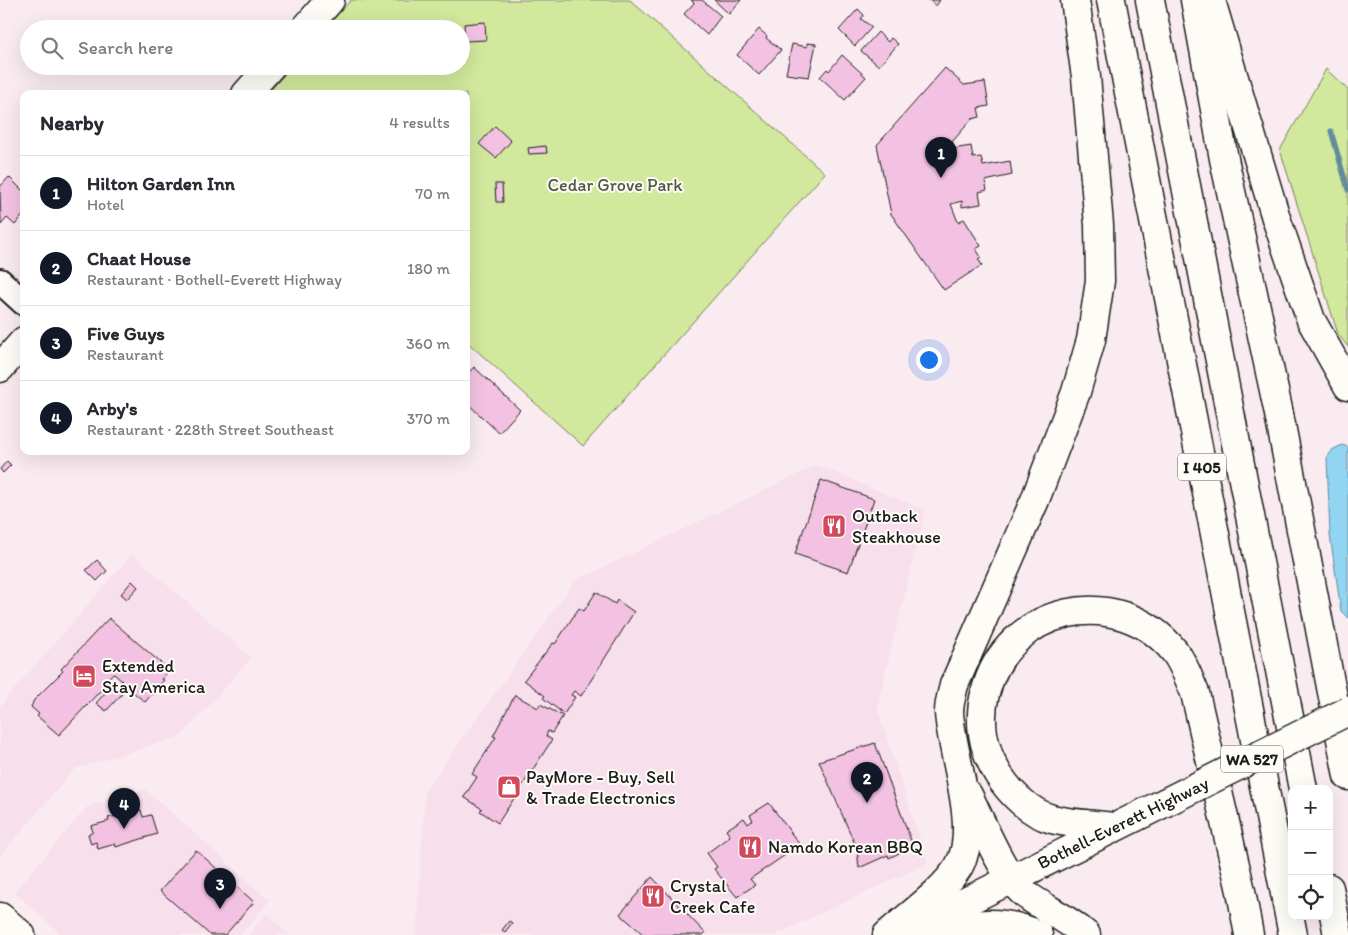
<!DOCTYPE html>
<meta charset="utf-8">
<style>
body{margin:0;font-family:Itim,sans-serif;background:#f7f7f7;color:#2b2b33}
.controls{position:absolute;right:15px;bottom:15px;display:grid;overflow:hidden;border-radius:10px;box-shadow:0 5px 20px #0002}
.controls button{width:45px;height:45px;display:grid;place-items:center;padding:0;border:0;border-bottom:1px solid #e1e1e2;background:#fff;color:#2b2b33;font:25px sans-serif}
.you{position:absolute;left:928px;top:359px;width:18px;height:18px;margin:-12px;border:4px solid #fff;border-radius:50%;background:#1a73e8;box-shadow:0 0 0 8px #1a73e833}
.badge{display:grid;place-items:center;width:32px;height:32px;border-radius:50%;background:#111827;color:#fff;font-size:16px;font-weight:700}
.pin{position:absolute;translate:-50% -41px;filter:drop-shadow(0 1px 2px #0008)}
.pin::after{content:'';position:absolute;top:26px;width:18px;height:15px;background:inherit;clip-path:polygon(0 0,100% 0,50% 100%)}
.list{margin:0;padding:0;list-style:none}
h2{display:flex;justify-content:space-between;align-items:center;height:65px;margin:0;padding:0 20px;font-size:21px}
h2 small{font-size:16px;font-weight:400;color:#7c7c81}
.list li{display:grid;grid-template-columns:32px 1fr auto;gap:15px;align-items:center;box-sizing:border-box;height:75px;padding:0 20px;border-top:1px solid #e1e1e2}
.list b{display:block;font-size:19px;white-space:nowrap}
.list p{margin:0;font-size:16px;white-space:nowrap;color:#7c7c81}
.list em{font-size:16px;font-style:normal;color:#7c7c81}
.icon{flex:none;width:28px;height:28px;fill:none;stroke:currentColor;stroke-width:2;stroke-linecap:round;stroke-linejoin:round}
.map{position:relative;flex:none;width:1348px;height:935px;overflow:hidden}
.search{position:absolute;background:#fff;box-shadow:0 5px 20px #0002;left:20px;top:20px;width:450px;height:55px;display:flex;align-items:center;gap:12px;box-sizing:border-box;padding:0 18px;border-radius:28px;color:#7c7c81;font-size:19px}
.panel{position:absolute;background:#fff;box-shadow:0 5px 20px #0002;left:20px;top:90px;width:450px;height:365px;border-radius:10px}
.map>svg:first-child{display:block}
.built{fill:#f8dfec}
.green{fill:#d1e89d;stroke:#76825c}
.water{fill:#91d5f3;stroke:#628b9d}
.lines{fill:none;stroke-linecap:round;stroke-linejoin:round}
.stream{stroke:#628b9d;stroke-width:5}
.building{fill:#f3c2e2;stroke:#1c1c1c}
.minor-casing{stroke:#1c1c1c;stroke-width:28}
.major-casing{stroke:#1c1c1c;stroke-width:31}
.highway-casing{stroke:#1c1c1c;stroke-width:31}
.minor{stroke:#fdfcf7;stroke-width:24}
.major{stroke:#fdfcf7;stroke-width:28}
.highway{stroke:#fdfcf7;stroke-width:28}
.major-bridge-casing{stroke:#1c1c1c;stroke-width:31;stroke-linecap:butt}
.major-bridge{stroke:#fdfcf7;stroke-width:28}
.labels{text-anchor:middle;stroke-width:4;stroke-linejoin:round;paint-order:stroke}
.shield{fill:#fdfcf7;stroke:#605f5e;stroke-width:1}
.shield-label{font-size:16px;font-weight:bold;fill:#1c1c1c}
.park-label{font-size:18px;fill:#525943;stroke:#fdfcf7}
.poi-label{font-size:18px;fill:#1c1c1c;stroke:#fdfcf7;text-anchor:start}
.street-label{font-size:18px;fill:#1c1c1c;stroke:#fdfcf7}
</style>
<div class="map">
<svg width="1348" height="935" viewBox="0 0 1348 935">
<rect width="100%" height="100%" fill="#faebf1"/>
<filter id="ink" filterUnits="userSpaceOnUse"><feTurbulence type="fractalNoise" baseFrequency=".02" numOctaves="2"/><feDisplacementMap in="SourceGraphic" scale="10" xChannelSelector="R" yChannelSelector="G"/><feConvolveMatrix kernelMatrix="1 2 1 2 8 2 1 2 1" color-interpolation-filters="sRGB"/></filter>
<g filter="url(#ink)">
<g class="built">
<polygon points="817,465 925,510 877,708 928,863 775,935 416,935 425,791 575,581"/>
<polygon points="132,554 251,658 182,736 75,769 0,856 0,706"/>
<polygon points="145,789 270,900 241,935 62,935 14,892 88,806"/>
<polygon points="267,913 289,935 248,935"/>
</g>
<g class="green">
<polygon points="351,0 630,0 825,173 583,446 466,341 466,94 267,94 292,66 461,66 461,29 325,29"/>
<polygon points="1326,69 1348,90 1348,347 1338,334 1280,150"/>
</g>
<polygon class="water" points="1342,445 1348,447 1348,618 1341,611 1330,535 1327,458 1332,450"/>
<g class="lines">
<polyline class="stream" points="1331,131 1348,190"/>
</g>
<g class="building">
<polygon points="702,0 721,16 707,35 684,14 694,3 691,0"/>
<polygon points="714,0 741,0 729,14"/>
<polygon points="929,0 940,0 936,6"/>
<polygon points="858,9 864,15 861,19 872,27 855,46 839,30"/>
<polygon points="485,22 486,40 465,41 464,24"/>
<polygon points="759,29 767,36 766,38 781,50 759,75 737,55"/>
<polygon points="878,32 888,42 891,38 898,44 879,66 861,51"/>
<polygon points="807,43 816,44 809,77 786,74 792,44 807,47"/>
<polygon points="842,55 866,77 845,100 820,77 827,69 829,71"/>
<polygon points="945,68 964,85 985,82 989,106 978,108 980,117 972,119 952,142 953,149 971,146 973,158 981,157 983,166 1010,161 1012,175 985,181 987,190 979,192 981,204 962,207 962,201 951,204 958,222 964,219 981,246 976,249 981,257 978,259 982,265 944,290 891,214 877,145"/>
<polygon points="495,126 511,141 496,158 479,144"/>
<polygon points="546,146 547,153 529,154 528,148"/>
<polygon points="9,177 24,192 24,214 15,225 7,218 1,225 0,187"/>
<polygon points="495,184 502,184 503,202 496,202"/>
<polygon points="474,367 520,410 499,433 466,402 466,375"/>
<polygon points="7,461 11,465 3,473 0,469"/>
<polygon points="821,480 874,499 848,572 795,554"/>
<polygon points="97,560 107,571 97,581 86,570"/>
<polygon points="132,581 138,587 127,599 121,594"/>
<polygon points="596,592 615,604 617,600 634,612 581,696 574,691 571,695 575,697 564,714 543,698 545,696 524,680 553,643 555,644 579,608 584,611"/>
<polygon points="109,618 169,670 162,679 164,680 145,702 121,682 122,681 113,673 106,681 122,694 106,711 96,703 105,693 101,690 59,735 37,716 39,714 31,707 34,700 63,671 61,669"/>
<polygon points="515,695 538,708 540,704 563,716 552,733 548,731 546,736 552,740 498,823 480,811 482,809 464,797 477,777 472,774 496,737 493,736"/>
<polygon points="875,743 913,846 889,858 888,855 859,868 857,849 819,761"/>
<polygon points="769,803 800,845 750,879 755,885 737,897 714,869 717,867 707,853 730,836 726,830 744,818 748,824 753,820 750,815"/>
<polygon points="141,810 143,817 151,815 157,834 116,847 115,844 98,849 96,842 91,844 88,834 93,832 91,826 109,821 108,818"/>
<polygon points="196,850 254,902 225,935 210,935 160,891"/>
<polygon points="652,877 705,933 703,935 644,935 620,914"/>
<polygon points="509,921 512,923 505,932 502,930"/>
</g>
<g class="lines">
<g class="minor-casing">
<polyline id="minor" points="0,281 24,303"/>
</g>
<g class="major-casing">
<g id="major">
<polyline points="305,29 330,0"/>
<polyline points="246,94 271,66"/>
<polyline points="0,368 24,341"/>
<polyline points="0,917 21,935"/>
<polyline points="899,935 1156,807"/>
</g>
</g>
<g class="highway-casing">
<g id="highway">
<polyline points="1111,0 1293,935"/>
<polyline points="1150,0 1303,789"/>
<polyline points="1195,0 1224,159 1278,409 1348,776"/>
<polyline points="1211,1 1276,218 1311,320 1348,386"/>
<path d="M968 795C981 821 1004 878 1025 894 1045 909 1067 918 1086 935"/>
<path d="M1113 827C1093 824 1071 824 1052 819 1030 813 1010 793 998 774 983 750 978 721 985 694 1006 606 1118 581 1175 652 1184 664 1189 679 1195 693L1241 891 1249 935"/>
<polyline points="1329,888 1338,935"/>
<path d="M887 935C909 915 944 891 959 866 981 828 951 754 949 712 949 703 952 694 954 685L1035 500 1076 392 1091 340 1100 281 1099 225 1086 77 1075 0"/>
<path d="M928 935C970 925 997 916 1038 935"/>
</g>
</g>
<use href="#minor" class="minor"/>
<use href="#major" class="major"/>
<use href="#highway" class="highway"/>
<g class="major-bridge-casing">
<polyline id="major-bridge" points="1156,807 1348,711"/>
</g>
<use href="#major-bridge" class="major-bridge"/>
</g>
</g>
<defs>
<g id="restaurant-square" transform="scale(1.25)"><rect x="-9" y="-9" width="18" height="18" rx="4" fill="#d1495b" stroke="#fdfcf7"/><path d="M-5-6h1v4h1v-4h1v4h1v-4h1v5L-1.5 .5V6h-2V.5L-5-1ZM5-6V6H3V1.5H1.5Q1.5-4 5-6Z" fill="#fff"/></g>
<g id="hotel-square" transform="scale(1.25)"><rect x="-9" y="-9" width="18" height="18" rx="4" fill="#d1495b" stroke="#fdfcf7"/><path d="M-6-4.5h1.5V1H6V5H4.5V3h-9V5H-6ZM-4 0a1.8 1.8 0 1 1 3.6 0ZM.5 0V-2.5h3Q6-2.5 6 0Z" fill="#fff"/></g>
<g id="shop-square" transform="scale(1.25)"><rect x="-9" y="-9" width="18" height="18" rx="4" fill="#d1495b" stroke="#fdfcf7"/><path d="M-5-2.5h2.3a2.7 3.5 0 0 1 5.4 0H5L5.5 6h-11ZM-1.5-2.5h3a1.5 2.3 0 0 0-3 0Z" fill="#fff"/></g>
</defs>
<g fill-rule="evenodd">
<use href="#restaurant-square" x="834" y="526"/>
<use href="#hotel-square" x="84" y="676"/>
<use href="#shop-square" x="509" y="787"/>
<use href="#restaurant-square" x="750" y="847"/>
<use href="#restaurant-square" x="653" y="896"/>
</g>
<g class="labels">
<g class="shield">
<rect x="1178" y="453.5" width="48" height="27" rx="4"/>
<rect x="1221" y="745.5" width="62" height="27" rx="4"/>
</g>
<g class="shield-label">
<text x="1202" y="473">I 405</text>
<text x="1252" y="765">WA 527</text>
</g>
<g class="park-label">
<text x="615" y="191">Cedar Grove Park</text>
</g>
<g class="poi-label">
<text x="852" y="522">Outback<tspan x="852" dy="21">Steakhouse</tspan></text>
<text x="102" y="672">Extended<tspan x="102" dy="21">Stay America</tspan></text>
<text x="526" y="783">PayMore - Buy, Sell<tspan x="526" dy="21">&amp; Trade Electronics</tspan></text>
<text x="768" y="853">Namdo Korean BBQ</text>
<text x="670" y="892">Crystal<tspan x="670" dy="21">Creek Cafe</tspan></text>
</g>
<g class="street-label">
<text transform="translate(1123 823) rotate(-26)" y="6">Bothell-Everett Highway</text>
</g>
</g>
</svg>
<div class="controls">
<button>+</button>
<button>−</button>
<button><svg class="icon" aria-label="locate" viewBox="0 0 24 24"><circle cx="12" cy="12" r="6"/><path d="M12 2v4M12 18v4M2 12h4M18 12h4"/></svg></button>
</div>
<div class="you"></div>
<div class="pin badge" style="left:941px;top:178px">1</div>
<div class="pin badge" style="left:867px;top:803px">2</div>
<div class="pin badge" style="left:220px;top:909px">3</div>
<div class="pin badge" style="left:124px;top:829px">4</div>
<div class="search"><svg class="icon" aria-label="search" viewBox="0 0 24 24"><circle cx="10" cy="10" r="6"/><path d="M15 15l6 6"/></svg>Search here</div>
<section class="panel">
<h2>Nearby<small>4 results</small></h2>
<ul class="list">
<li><span class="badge">1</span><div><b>Hilton Garden Inn</b><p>Hotel</p></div><em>70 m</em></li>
<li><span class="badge">2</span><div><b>Chaat House</b><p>Restaurant · Bothell-Everett Highway</p></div><em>180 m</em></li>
<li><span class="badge">3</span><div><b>Five Guys</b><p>Restaurant</p></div><em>360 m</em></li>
<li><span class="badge">4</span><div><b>Arby's</b><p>Restaurant · 228th Street Southeast</p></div><em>370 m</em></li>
</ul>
</section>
</div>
